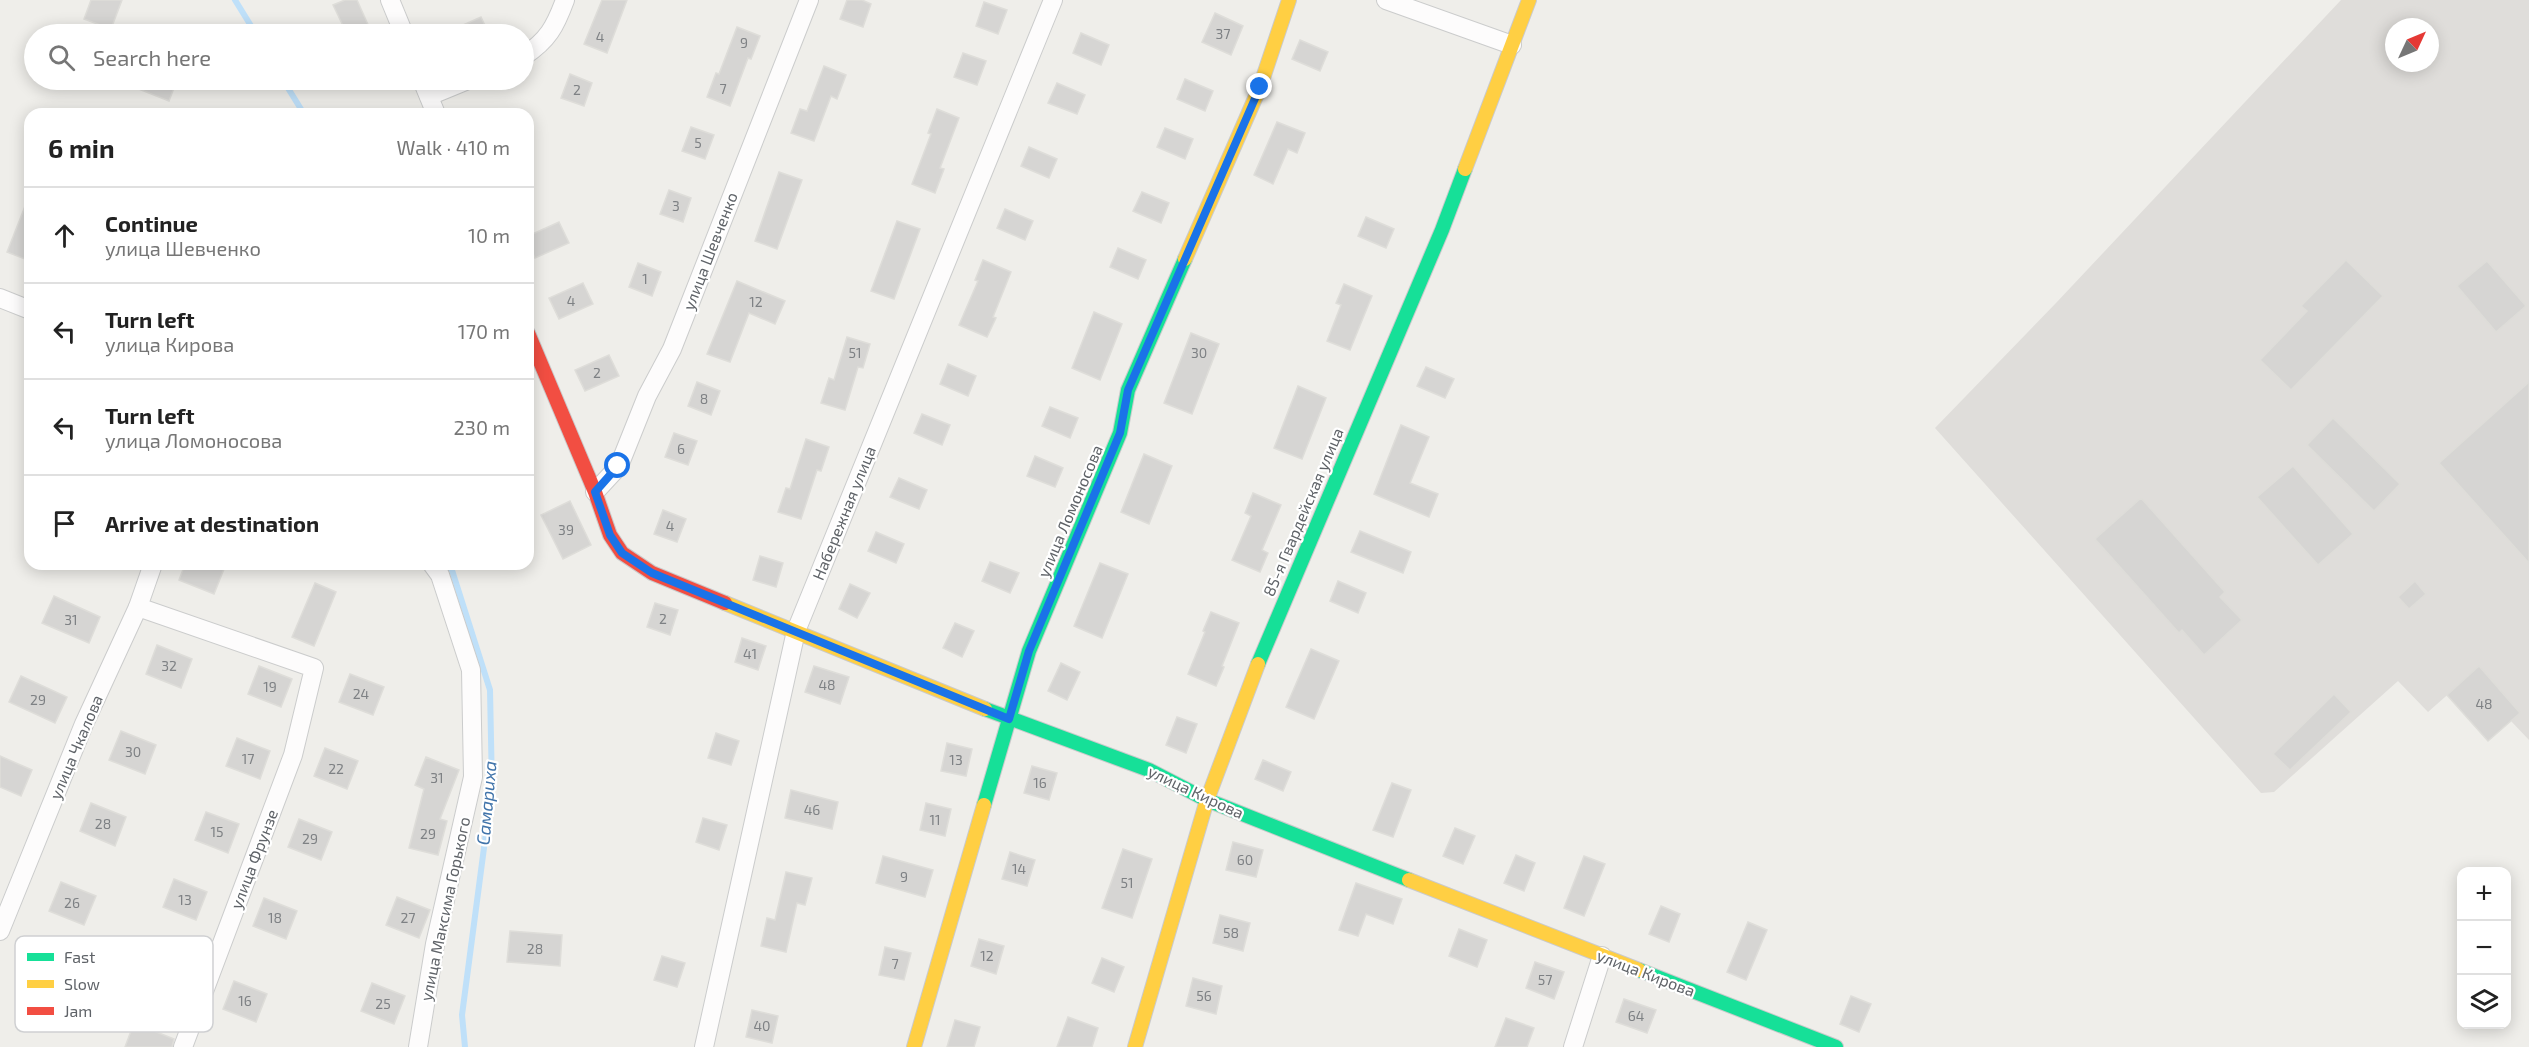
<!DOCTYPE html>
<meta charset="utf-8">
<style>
body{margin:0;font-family:"Exo 2",sans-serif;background:#f6f6f6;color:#222}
.controls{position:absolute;right:18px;bottom:18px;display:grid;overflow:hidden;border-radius:12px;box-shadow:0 3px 15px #0003}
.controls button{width:54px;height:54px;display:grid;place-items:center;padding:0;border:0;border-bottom:2px solid #e0e0e0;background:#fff;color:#222;font:30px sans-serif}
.compass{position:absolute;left:2385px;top:18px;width:54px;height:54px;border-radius:50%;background:#fff;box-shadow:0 3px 15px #0003;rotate:46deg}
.stop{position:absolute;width:18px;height:18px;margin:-14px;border:4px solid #1a73e8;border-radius:50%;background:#fff}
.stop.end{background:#1a73e8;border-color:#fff;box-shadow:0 2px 6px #0008}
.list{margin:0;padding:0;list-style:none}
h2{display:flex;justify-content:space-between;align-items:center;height:78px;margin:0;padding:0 24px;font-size:26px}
h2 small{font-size:20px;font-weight:400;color:#767676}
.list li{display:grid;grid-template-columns:39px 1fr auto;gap:18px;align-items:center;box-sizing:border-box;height:96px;padding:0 24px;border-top:2px solid #e0e0e0}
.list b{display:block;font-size:22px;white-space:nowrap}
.list p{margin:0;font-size:20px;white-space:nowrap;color:#767676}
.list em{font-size:20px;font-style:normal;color:#767676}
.icon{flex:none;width:33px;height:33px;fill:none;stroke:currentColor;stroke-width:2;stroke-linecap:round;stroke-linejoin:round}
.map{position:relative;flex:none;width:2529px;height:1047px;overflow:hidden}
.search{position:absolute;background:#fff;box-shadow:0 3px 15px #0003;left:24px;top:24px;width:510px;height:66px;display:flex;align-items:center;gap:15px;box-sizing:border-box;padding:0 21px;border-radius:33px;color:#767676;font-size:22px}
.panel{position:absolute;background:#fff;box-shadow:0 3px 15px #0003;left:24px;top:108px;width:510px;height:462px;border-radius:18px}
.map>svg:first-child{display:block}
.industrial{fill:#dfddda;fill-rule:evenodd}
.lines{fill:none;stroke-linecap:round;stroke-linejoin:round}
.stream{stroke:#bfe0f9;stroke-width:6}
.building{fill:#d6d5d3;stroke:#deddd9;stroke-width:1.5}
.street-casing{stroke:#cbcccc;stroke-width:20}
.fast-casing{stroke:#cacacb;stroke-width:16}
.slow-casing{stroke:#cacacb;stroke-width:16}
.jam-casing{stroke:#cacacb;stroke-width:16}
.street{stroke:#fdfcfc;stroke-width:18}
.fast{stroke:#16e098;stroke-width:14}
.slow{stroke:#ffcf43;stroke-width:14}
.jam{stroke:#f24e42;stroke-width:14}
.route{stroke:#1a73e8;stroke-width:8}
.labels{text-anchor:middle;stroke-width:4.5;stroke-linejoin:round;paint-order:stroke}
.number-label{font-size:14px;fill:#7e8184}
.street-label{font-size:16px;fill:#5f6368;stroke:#fff}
.water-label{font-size:18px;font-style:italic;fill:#4174aa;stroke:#fff}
.key{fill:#fff;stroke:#cfd0d2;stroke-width:1.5}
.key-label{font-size:16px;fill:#5f6368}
</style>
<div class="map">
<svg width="2529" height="1047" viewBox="0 0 2529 1047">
<rect width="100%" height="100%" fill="#efeeea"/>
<path class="industrial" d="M2341 0H2529V740L2511 721 2520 713 2479 667 2428 712 2398 681 2274 792 2261 793 1935 428 2056 303ZM2394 27H2430V63H2394Z"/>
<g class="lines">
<g class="stream">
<polyline points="235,0 256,34"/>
<polyline points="283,80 304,114"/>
<polyline points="450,564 490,690 492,787 462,1015 465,1047"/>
</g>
</g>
<g class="building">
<polygon points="91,0 122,0 111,29 84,19"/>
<polygon points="345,0 357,0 370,29 358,34 347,34 333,5"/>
<polygon points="602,0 627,0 607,53 584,44"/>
<polygon points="847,0 862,0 871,4 863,27 840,19"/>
<polygon points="984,2 1007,10 998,34 976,26"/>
<polygon points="1215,13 1243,26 1231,55 1202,42"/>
<polygon points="481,17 489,34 443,34"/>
<polygon points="737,27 760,36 751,59 748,58 730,106 707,97 716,73 719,74"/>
<polygon points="1081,33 1109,45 1101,65 1073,53"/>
<polygon points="1300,40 1328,52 1320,71 1292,59"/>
<polygon points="963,53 986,61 977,85 954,77"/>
<polygon points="824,66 846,75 837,99 831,96 814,141 791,133 800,109 807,111"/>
<polygon points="570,74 592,83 584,106 561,98"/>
<polygon points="1185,79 1213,91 1205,111 1177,99"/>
<polygon points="116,80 177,80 169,101"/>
<polygon points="1057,83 1085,95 1077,114 1048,103"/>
<polygon points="937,109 959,118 940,168 944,169 935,193 912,184 931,134 928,133"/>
<polygon points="1277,122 1305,133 1297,153 1288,149 1273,184 1254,175"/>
<polygon points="691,127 714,135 705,159 682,151"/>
<polygon points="1165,128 1193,139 1185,159 1157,147"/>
<polygon points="1029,147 1057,159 1049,178 1021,166"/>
<polygon points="779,172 802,180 777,249 755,241"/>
<polygon points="669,190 691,198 683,222 660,214"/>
<polygon points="1142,192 1169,203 1161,223 1133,211"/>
<polygon points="29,196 30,196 30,261 7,252"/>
<polygon points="1005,209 1033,221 1025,240 997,228"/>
<polygon points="1366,217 1394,229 1386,248 1358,236"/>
<polygon points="897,221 920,229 894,299 871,291"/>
<polygon points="559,222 569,243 535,258 528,242 528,236"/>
<polygon points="1118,248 1146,260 1138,279 1110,267"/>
<polygon points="983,260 1011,272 993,317 996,318 987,337 959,325 978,281 975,280"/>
<polygon points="2346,260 2383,296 2291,390 2260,360 2307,311 2301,306"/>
<polygon points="2487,261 2526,306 2496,332 2457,286"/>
<polygon points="638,263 661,272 652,296 629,287"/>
<polygon points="737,281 785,301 775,324 749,313 730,362 707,354"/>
<polygon points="583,283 593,304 559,319 549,298"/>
<polygon points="1344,284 1372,296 1350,350 1327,341 1341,305 1336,303"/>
<polygon points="1094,312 1122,324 1100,380 1072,368"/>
<polygon points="1191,333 1219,344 1192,414 1164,403"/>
<polygon points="847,337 870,344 863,368 858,367 845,410 821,403 829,378 834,380"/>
<polygon points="609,355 619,376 585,391 575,370"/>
<polygon points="948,364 976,376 968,396 940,384"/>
<polygon points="1426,367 1454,379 1445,398 1417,386"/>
<polygon points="697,382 720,391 711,415 688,406"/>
<polygon points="2529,382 2529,563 2439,463"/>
<polygon points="1298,386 1326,398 1302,459 1274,448"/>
<polygon points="1050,407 1078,418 1070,438 1042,426"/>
<polygon points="922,414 950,425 942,445 914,433"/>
<polygon points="2333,418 2400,484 2374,511 2307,445"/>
<polygon points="1401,425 1429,437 1410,483 1438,494 1429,517 1374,494"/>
<polygon points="674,433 697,441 688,465 665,457"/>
<polygon points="806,439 829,447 821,471 817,470 801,519 778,512 786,488 790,489"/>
<polygon points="1144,454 1172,466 1149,524 1121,512"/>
<polygon points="1035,456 1063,468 1055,487 1027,476"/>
<polygon points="2293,466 2353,534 2318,565 2257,497"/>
<polygon points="899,478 927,490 919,509 890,497"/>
<polygon points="1253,493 1281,505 1262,550 1268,553 1260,572 1232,560 1251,516 1245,513"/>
<polygon points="2141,498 2225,592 2220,597 2242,620 2204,655 2182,630 2179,633 2095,539"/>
<polygon points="570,501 591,545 563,559 541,515"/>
<polygon points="663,510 686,519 677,542 654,534"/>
<polygon points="1360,531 1411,552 1403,573 1351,552"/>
<polygon points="876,532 904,544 896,563 868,551"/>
<polygon points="760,556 783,563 776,587 753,580"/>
<polygon points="990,562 1019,573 1010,593 982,581"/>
<polygon points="1100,563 1128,574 1102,638 1074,626"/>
<polygon points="185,564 226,564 214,594 179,580"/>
<polygon points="1338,581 1366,593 1358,613 1330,601"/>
<polygon points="2415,581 2426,594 2409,609 2398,597"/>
<polygon points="315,583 336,592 314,646 292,637"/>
<polygon points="850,584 870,593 857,618 839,609"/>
<polygon points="54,596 100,617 89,643 42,623"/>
<polygon points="655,603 678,610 670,635 647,627"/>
<polygon points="1211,612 1239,623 1222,666 1224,667 1216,686 1188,674 1205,632 1203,631"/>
<polygon points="955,623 974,631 962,657 943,648"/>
<polygon points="742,638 766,646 758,670 735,662"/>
<polygon points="157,645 192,659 181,688 146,674"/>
<polygon points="1311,649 1339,661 1314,719 1286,707"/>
<polygon points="1061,663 1080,672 1067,700 1048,691"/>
<polygon points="259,666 292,679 281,707 248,694"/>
<polygon points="814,666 849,677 840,704 805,692"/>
<polygon points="2479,666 2520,713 2488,741 2447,695"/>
<polygon points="350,674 384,687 373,715 339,702"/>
<polygon points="21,676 67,697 55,723 9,702"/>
<polygon points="2334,694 2351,712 2290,770 2273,754"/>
<polygon points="1177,717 1197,724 1186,753 1166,745"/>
<polygon points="121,731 156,745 145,774 109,760"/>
<polygon points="716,733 739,741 731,765 708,758"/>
<polygon points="237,738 270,751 260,779 226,766"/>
<polygon points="947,743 972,749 966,776 941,771"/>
<polygon points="325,748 358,761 347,789 314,776"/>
<polygon points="0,756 32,770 21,796 0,787"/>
<polygon points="426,757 459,770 440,819 447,821 438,855 409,848 424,789 415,785"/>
<polygon points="1263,760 1291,772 1283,791 1255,779"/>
<polygon points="1032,766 1057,773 1049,800 1024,793"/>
<polygon points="1392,783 1411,790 1393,837 1373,830"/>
<polygon points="791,790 838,802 832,829 785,818"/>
<polygon points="91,803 126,817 115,846 80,831"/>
<polygon points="926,803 951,809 945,836 920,830"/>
<polygon points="206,812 239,824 228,853 195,840"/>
<polygon points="703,818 727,825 719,850 696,842"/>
<polygon points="299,819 332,832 321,860 288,847"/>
<polygon points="1455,828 1475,836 1463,864 1443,856"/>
<polygon points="1233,842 1263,850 1256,877 1226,870"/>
<polygon points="1123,849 1152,859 1132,918 1102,908"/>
<polygon points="1010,852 1035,860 1027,886 1002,879"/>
<polygon points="1516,855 1535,863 1524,891 1504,883"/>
<polygon points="883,856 933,870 925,897 876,883"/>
<polygon points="1584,856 1605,864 1584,916 1564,908"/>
<polygon points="786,872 812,878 805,905 797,903 786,952 761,946 767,918 775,920"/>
<polygon points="174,879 207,892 196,920 163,907"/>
<polygon points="61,882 96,896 84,925 49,911"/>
<polygon points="1356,883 1402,899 1393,924 1366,914 1358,936 1339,930"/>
<polygon points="397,897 430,910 419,938 386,925"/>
<polygon points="264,898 297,911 286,939 253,926"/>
<polygon points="1661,906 1680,914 1669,942 1649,934"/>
<polygon points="1220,915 1250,923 1243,951 1213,943"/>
<polygon points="1748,922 1767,930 1746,980 1727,972"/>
<polygon points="1459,929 1487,940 1477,967 1449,956"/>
<polygon points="510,931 562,935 560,966 507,962"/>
<polygon points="979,939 1004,946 996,974 971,966"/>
<polygon points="885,947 911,953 904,980 879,975"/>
<polygon points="662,956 685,963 677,987 654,980"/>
<polygon points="1102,958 1124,967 1114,992 1092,983"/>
<polygon points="1535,962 1564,972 1554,999 1526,988"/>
<polygon points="1193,978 1222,986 1216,1014 1186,1006"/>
<polygon points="234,981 267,994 256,1022 223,1009"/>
<polygon points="372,983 405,996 394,1024 361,1011"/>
<polygon points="1851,996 1871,1004 1859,1032 1840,1024"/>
<polygon points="1624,999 1656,1010 1647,1033 1616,1022"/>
<polygon points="752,1010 778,1016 772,1043 746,1037"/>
<polygon points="1068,1017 1098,1028 1092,1047 1057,1047"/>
<polygon points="1506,1018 1534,1028 1527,1047 1495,1047"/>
<polygon points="955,1020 980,1027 974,1047 947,1047"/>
<polygon points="134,1023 174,1039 172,1047 125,1047"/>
</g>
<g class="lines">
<g class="street-casing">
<g id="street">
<polyline points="390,0 404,34"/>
<polyline points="1386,0 1512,45"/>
<path d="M524 56C548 40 555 27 565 0"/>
<polyline points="422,80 436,114"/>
<polyline points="429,96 468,80"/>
<polyline points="0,298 30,310"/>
<polyline points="595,492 619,466 647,396 672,349 809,0"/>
<polyline points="138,607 314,668 293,755 183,1047"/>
<polyline points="0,931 84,724 138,607 153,564"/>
<polyline points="418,1047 435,944 473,777 471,670 440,575 432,564"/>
<polyline points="704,1047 796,631 1053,0"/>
<polyline points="1573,1047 1602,956"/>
</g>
</g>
<g class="fast-casing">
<g id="fast">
<polyline points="1258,664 1442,230 1465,169"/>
<polyline points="985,709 1149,770 1207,800 1409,880"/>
<polyline points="984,805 1029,651 1120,433 1128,390 1185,259"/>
<polyline points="1639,970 1836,1047"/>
</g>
</g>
<g class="slow-casing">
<g id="slow">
<polyline points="1465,169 1529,0"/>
<polyline points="1185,259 1260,87 1289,0"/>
<polyline points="725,603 985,709"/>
<polyline points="1409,880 1639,970"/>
<polyline points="914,1047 984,805"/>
<polyline points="1135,1047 1207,800 1258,664"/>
</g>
</g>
<g class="jam-casing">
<polyline id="jam" points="528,333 595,492 610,535 622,553 652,573 725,603"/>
</g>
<use href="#street" class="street"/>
<use href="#fast" class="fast"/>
<use href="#slow" class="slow"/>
<use href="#jam" class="jam"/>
</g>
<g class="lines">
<polyline class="route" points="618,466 595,492 610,535 622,553 652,573 1009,719 1029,651 1120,433 1128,390 1260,87"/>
</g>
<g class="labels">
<g class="number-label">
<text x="1223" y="39">37</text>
<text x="600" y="42">4</text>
<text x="744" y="48">9</text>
<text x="723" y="94">7</text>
<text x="577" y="95">2</text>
<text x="698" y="148">5</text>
<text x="676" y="211">3</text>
<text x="645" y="284">1</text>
<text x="571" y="306">4</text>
<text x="756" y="307">12</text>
<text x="855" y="358">51</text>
<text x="1199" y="358">30</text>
<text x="597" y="378">2</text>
<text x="704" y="404">8</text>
<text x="681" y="454">6</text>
<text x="670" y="531">4</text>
<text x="566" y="535">39</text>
<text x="663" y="624">2</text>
<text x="71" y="625">31</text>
<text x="750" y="659">41</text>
<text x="169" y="671">32</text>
<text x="827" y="690">48</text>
<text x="270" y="692">19</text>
<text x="361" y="699">24</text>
<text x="38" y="705">29</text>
<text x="2484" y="709">48</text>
<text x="133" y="757">30</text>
<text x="248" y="764">17</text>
<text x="956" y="765">13</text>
<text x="336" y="774">22</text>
<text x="437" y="783">31</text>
<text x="1040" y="788">16</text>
<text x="812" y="815">46</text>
<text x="935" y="825">11</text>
<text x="103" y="829">28</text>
<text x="217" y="837">15</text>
<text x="428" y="839">29</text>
<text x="310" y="844">29</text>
<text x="1245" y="865">60</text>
<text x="1019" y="874">14</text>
<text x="904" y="882">9</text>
<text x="1127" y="888">51</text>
<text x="185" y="905">13</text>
<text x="72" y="908">26</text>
<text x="275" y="923">18</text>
<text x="408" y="923">27</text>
<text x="1231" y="938">58</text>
<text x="535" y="954">28</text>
<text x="987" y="961">12</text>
<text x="895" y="969">7</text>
<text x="1545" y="985">57</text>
<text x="1204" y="1001">56</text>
<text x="245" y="1006">16</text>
<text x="383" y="1009">25</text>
<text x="1636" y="1021">64</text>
<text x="762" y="1031">40</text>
</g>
<g class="street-label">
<text transform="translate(710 251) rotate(-69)" y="6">улица Шевченко</text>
<text transform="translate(1070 511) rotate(-67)" y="6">улица Ломоносова</text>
<text transform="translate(1303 512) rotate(-67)" y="6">85-я Гвардейская улица</text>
<text transform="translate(844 513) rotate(-68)" y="6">Набережная улица</text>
<text transform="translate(76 747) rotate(-67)" y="6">улица Чкалова</text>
<text transform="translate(1196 792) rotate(25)" y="6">улица Кирова</text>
<text transform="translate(254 859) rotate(-69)" y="6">улица Фрунзе</text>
<text transform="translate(445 909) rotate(-78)" y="6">улица Максима Горького</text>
<text transform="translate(1646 973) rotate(21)" y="6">улица Кирова</text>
</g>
<g class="water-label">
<text transform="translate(487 803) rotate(-85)" y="6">Самариха</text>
</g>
</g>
<rect x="15" y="936" width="198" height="96" rx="9" class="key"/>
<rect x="27" y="953" width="27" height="8" fill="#16e098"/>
<rect x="27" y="980" width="27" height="8" fill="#ffcf43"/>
<rect x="27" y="1007" width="27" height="8" fill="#f24e42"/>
<g class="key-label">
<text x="64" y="963">Fast</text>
<text x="64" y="990">Slow</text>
<text x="64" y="1017">Jam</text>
</g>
</svg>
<div class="controls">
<button>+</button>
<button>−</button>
<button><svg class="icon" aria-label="layers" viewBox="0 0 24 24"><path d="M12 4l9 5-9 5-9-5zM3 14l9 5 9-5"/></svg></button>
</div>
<svg class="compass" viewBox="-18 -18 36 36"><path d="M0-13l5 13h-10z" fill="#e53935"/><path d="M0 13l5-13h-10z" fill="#767676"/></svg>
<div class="stop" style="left:618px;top:466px"></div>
<div class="stop end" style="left:1260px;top:87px"></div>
<div class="search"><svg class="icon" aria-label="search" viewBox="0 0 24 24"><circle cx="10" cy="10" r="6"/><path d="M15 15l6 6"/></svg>Search here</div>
<section class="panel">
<h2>6 min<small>Walk · 410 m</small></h2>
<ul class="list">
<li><svg class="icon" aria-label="ahead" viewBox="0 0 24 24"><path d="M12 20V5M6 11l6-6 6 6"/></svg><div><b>Continue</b><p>улица Шевченко</p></div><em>10 m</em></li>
<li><svg class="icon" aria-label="left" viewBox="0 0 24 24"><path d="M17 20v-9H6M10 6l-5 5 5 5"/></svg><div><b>Turn left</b><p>улица Кирова</p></div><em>170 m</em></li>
<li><svg class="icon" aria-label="left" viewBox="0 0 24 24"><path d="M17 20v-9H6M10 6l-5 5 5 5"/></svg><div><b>Turn left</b><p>улица Ломоносова</p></div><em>230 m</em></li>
<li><svg class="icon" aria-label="arrive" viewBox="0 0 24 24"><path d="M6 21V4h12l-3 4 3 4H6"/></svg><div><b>Arrive at destination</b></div></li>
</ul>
</section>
</div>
